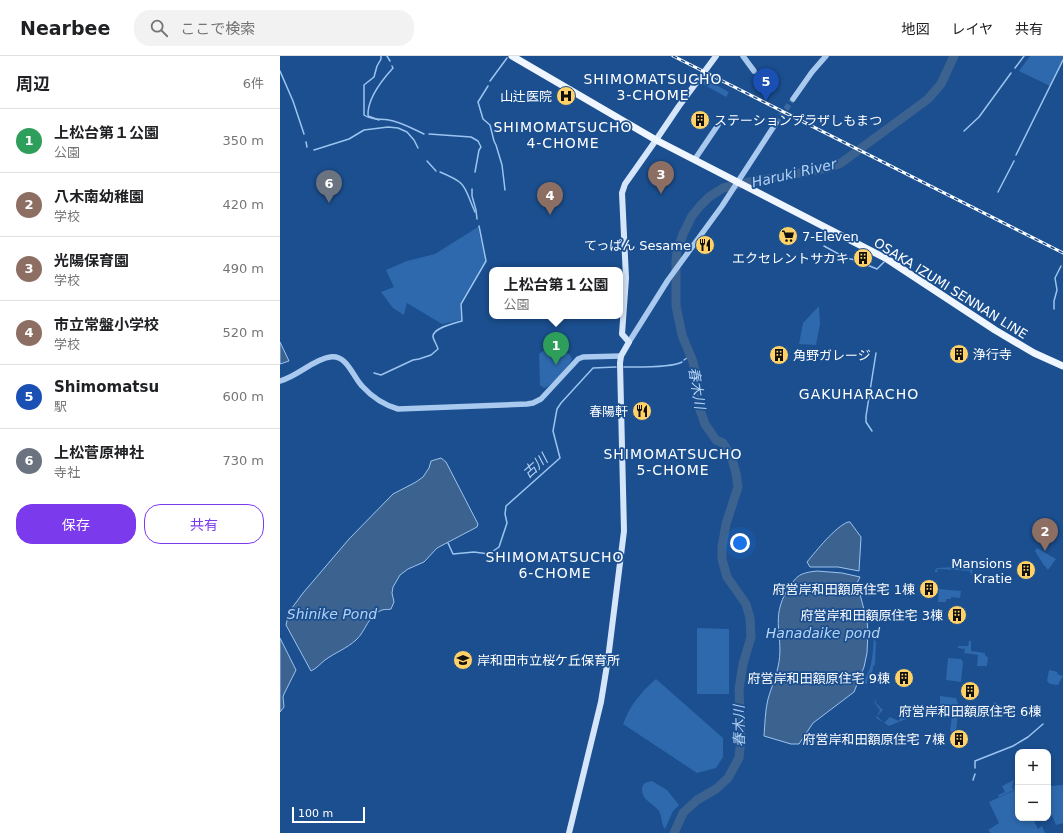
<!DOCTYPE html>
<html lang="ja">
<meta charset="utf-8">
<style>
body{margin:0;font-family:"DejaVu Sans","Noto Sans JP",sans-serif;background:#f2f2f2;color:#202124}
.controls{position:absolute;right:12px;bottom:12px;display:grid;overflow:hidden;border-radius:8px;box-shadow:0 2px 6px #0003}
.controls button{width:36px;height:36px;display:grid;place-items:center;padding:0;border:0;border-bottom:1px solid #e0e0e0;background:#fff;color:#202124;font:20px sans-serif}
.scale{position:absolute;left:12px;bottom:10px;width:73px;box-sizing:border-box;padding-left:4px;border:2px solid #fff;border-top:0;font-size:11px;line-height:14px;white-space:nowrap;color:#fff;-webkit-text-stroke:3px #1b4f8f;paint-order:stroke}
.you{position:absolute;left:460px;top:487px;width:14px;height:14px;margin:-10px;border:3px solid #fff;border-radius:50%;background:#1a73e8;box-shadow:0 0 0 6px #1a73e833}
.badge{display:grid;place-items:center;width:26px;height:26px;border-radius:50%;background:#7c3aed;color:#fff;font-size:13px;font-weight:700}
.pin{position:absolute;translate:-50% -33px;filter:drop-shadow(0 1px 2px #0008)}
.pin::after{content:'';position:absolute;top:21px;width:14px;height:12px;background:inherit;clip-path:polygon(0 0,100% 0,50% 100%)}
.popup{position:absolute;left:209px;top:211px;width:134px;height:52px;box-sizing:border-box;display:grid;place-content:center;border-radius:8px;background:#fff;filter:drop-shadow(0 1px 3px #0005);font-size:13px;white-space:nowrap;color:#757577}
.popup b{font-size:15px;color:#202124}
.popup::after{content:'';position:absolute;left:50%;top:100%;margin-left:-8px;border:8px solid transparent;border-top-color:#fff}
.list{margin:0;padding:0;list-style:none}
h2{display:flex;justify-content:space-between;align-items:center;height:52px;margin:0;padding:0 16px;font-size:17px}
h2 small{font-size:13px;font-weight:400;color:#757577}
.list li{display:grid;grid-template-columns:26px 1fr auto;gap:12px;align-items:center;box-sizing:border-box;height:64px;padding:0 16px;border-top:1px solid #e0e0e0}
.list b{display:block;font-size:15px;white-space:nowrap}
.list p{margin:0;font-size:13px;white-space:nowrap;color:#757577}
.list em{font-size:13px;font-style:normal;color:#757577}
.actions{display:flex;gap:8px;padding:12px 16px}
.actions a{flex:1;padding:9px 0;border:1px solid #7c3aed;border-radius:16px;text-align:center;font-size:14px;color:#7c3aed}
.actions .main{background:#7c3aed;color:#fff}
.icon{flex:none;width:22px;height:22px;fill:none;stroke:currentColor;stroke-width:2;stroke-linecap:round;stroke-linejoin:round}
.map{position:relative;flex:none;width:783px;height:777px;overflow:hidden}
header{display:flex;align-items:center;gap:24px;box-sizing:border-box;height:56px;padding:0 20px;background:#fff;border-bottom:1px solid #e0e0e0}
header strong{font-size:19px}
nav{display:flex;gap:22px;margin-inline-start:auto;font-size:14px}
.search{width:280px;height:36px;background:#f2f2f2;display:flex;align-items:center;gap:10px;box-sizing:border-box;padding:0 14px;border-radius:16px;color:#757577;font-size:15px}
main{display:flex}
aside{flex:1;background:#fff}
.map>svg:first-child{display:block}
.green{fill:#2e69ad}
.water{fill:#3c6290;stroke:#9cc4f0}
.lines{fill:none;stroke-linecap:round;stroke-linejoin:round}
.stream{stroke:#9cc4f0;stroke-width:1.5}
.river{stroke:#3c6290;stroke-width:9}
.tertiary-tunnel{stroke:#3d69a0;stroke-width:5.5;stroke-dasharray:5.5 3;stroke-linecap:butt}
.tertiary{stroke:#a9c9ee;stroke-width:5.5}
.secondary{stroke:#d6e6fa;stroke-width:6}
.primary{stroke:#f0f6ff;stroke-width:7}
.rail-casing{stroke:#fff;stroke-width:3}
.rail{stroke:#1b4f8f;stroke-width:1.5;stroke-dasharray:4.5;stroke-linecap:butt}
.labels{text-anchor:middle;stroke-width:3.5;stroke-linejoin:round;paint-order:stroke}
.poi-label{font-size:13px;fill:#fff;stroke:#1b4f8f;text-anchor:end}
.street-label{font-size:13px;fill:#fff;stroke:#1b4f8f}
.neighbourhood-label{font-size:14px;letter-spacing:1px;fill:#fff;stroke:#1b4f8f}
.water-label{font-size:14px;font-style:italic;fill:#b5d3f5;stroke:#1b4f8f}
</style>
<header>
<strong>Nearbee</strong>
<div class="search"><svg class="icon" aria-label="search" viewBox="0 0 24 24"><circle cx="10" cy="10" r="6"/><path d="M15 15l6 6"/></svg>ここで検索</div>
<nav><a>地図</a><a>レイヤ</a><a>共有</a></nav>
</header>
<main>
<aside>
<h2>周辺<small>6件</small></h2>
<ul class="list">
<li><span class="badge" style="background:#2e9e5b">1</span><div><b>上松台第１公園</b><p>公園</p></div><em>350 m</em></li>
<li><span class="badge" style="background:#8d6e63">2</span><div><b>八木南幼稚園</b><p>学校</p></div><em>420 m</em></li>
<li><span class="badge" style="background:#8d6e63">3</span><div><b>光陽保育園</b><p>学校</p></div><em>490 m</em></li>
<li><span class="badge" style="background:#8d6e63">4</span><div><b>市立常盤小学校</b><p>学校</p></div><em>520 m</em></li>
<li><span class="badge" style="background:#1a4fb4">5</span><div><b>Shimomatsu</b><p>駅</p></div><em>600 m</em></li>
<li><span class="badge" style="background:#6b7280">6</span><div><b>上松菅原神社</b><p>寺社</p></div><em>730 m</em></li>
</ul>
<div class="actions"><a class="main">保存</a><a>共有</a></div>
</aside>
<div class="map">
<svg width="783" height="777" viewBox="0 0 783 777">
<rect width="100%" height="100%" fill="#1b4f8f"/>
<g class="green">
<polygon points="750,0 783,0 783,3 770,30 739,15"/>
<polygon points="425,23 449,36 446,41 423,28"/>
<polygon points="198,171 205,205 180,247 181,264 162,268 127,247 124,259 113,252 101,236 114,231 106,214 127,205 155,198"/>
<polygon points="539,250 540,268 536,289 519,288 523,267"/>
<path d="M263 295 287 297 290 299 292 303C289 310 272 330 264 332L260 329 259 298Z"/>
<polygon points="757,492 776,503 768,514 763,508 755,495"/>
<polygon points="692,510 693,511 692,518 691,519 690,515 660,513 657,513 658,516 655,516 655,514 657,512"/>
<polygon points="659,533 681,535 680,542 671,541 671,543 666,543 666,546 658,546"/>
<polygon points="417,572 449,573 449,638 417,638"/>
<path d="M594 580H596L595 585 596 586 595 609 593 610 592 620 588 619 587 628 584 627C585 622 588 617 590 612 593 602 593 591 594 580Z"/>
<polygon points="689,585 691,585 691,595 705,597 705,600 708,601 707,610 697,610 698,599 684,597 685,593 678,592 678,590 688,590"/>
<polygon points="668,602 681,603 683,606 681,626 666,624"/>
<polygon points="769,614 778,616 777,618 783,620 778,629 770,628 767,625"/>
<path d="M376 623 443 682V701L436 712 417 717 343 668C350 649 361 636 376 623Z"/>
<polygon points="660,640 676,642 678,648 674,650 660,649"/>
<polygon points="596,644 597,644 595,646 603,654 597,660 604,667 610,661 619,665 620,662 624,662 636,657 638,658 609,670 596,662 600,654 594,646"/>
<polygon points="714,646 725,651 723,658 710,655"/>
<polygon points="673,653 678,654 676,676 670,675"/>
<polygon points="768,717 771,730 783,729 783,767 776,769 772,759 768,760"/>
<polygon points="737,719 738,762 755,762 753,763 758,773 762,770 765,777 711,777 708,774 719,767 709,746 735,734 734,731"/>
<polygon points="734,724 732,731 734,734 719,741 718,739 725,736 722,730"/>
<path d="M372 725 387 734 399 749 393 755 385 773C381 768 382 760 379 755 373 747 361 744 362 732 363 727 367 726 372 725Z"/>
</g>
<g class="water">
<polygon points="0,286 9,305 0,308"/>
<path d="M161 402 166 406 198 468 197 471 157 492 144 506 128 513 120 519 113 531 112 537 114 546 111 553C108 554 105 553 102 554 88 559 86 575 76 584 66 593 56 596 45 604 40 608 37 612 31 615L6 569 9 556 23 537 69 483 113 438 136 426 143 421 149 412 151 405Z"/>
<path d="M568 466H570L581 481 579 515 558 511H530L527 506C536 495 555 471 568 466Z"/>
<path d="M537 515 562 517 580 521 577 527 587 565 588 575 587 597 584 611 574 636 533 667 519 688H511L484 680C485 668 485 655 488 643 491 632 496 622 498 611 505 581 489 563 508 533 517 519 520 517 537 515Z"/>
<polygon points="0,582 16,614 4,638 3,641 4,651 0,656"/>
</g>
<g class="lines">
<g class="stream">
<path d="M101 0V3L97 10 94 21 84 29V59C92 65 100 62 109 64 121 66 133 73 144 78"/>
<polyline points="107,0 110,5"/>
<polyline points="735,12 744,0"/>
<polyline points="0,15 13,45 24,78"/>
<polyline points="210,25 227,2"/>
<polyline points="208,30 198,46 203,63 210,69 214,85 216,89 222,109 225,134"/>
<path d="M99 64 88 60C87 42 102 24 113 12L112 10"/>
<polyline points="684,75 699,61 731,17"/>
<polyline points="149,78 191,81 198,85 201,91 199,94 195,116"/>
<polyline points="26,86 27,91"/>
<polyline points="34,94 69,83 84,74 108,71 118,72 127,76 134,84 138,92"/>
<polyline points="736,99 783,4"/>
<polyline points="147,105 156,115"/>
<path d="M160 116C189 128 183 130 195 156"/>
<polyline points="192,133 192,140 196,154 197,163"/>
<polyline points="718,136 734,105"/>
<polyline points="544,190 566,202 575,204 597,213 604,206"/>
<polyline points="774,253 774,245 777,234 775,222 781,210"/>
<polyline points="404,304 411,299"/>
<path d="M344 311C357 311 391 312 402 306"/>
<path d="M94 317 101 319 133 304 139 303 151 299 158 293C157 289 154 285 153 281 152 272 175 267 182 265L181 248 206 205 199 170"/>
<polyline points="592,375 586,366 586,360 596,297"/>
<polyline points="168,487 173,498 194,496 209,498 219,491 227,467 225,458 226,450 280,402 273,375 277,353 281,347 313,312 336,311"/>
<polyline points="695,712 695,705 733,690 748,681 763,668"/>
<polyline points="693,724 695,718"/>
</g>
<polyline class="river" points="394,777 403,757 417,744 436,733 448,722 459,702 461,682 459,633 463,608 471,581 470,562 466,548 447,521 442,503 442,491 446,468 458,431 456,417 451,400 443,387 436,384 425,368 419,351 417,323 413,306 402,279 396,250 396,206 397,196 403,178 412,160 420,150 429,141 443,132 469,126 548,112 561,107 648,43 661,28 674,0"/>
<polyline class="tertiary-tunnel" points="496,67 513,43"/>
<g class="tertiary">
<polyline points="463,0 474,15"/>
<polyline points="513,43 532,16 546,0"/>
<polyline points="415,103 438,69"/>
<polyline points="349,286 388,224 442,150 496,67"/>
<path d="M0 325C18 320 34 303 50 301 67 298 73 321 82 330 92 341 104 349 118 353L247 348 253 347 261 343 298 303 303 301 341 300"/>
</g>
<polyline class="secondary" points="289,777 321,646 328,603 344,475 340,307 341,300 349,286 342,278 346,222 342,137 345,128 376,84 399,50 436,0"/>
<polyline class="primary" points="232,0 376,84 607,203 715,274 754,297 783,310"/>
<g class="rail-casing">
<polyline id="rail" points="393,0 783,197"/>
</g>
<use href="#rail" class="rail"/>
</g>
<defs>
<g id="hospital-disc" transform="scale(1)"><circle r="9.5" fill="#ffd166" stroke="#1b4f8f"/><path d="M-5-5h3v3.5h4V-5h3V5h-3V1.5h-4V5h-3Z" fill="#111"/></g>
<g id="building-disc" transform="scale(1)"><circle r="9.5" fill="#ffd166" stroke="#1b4f8f"/><path d="M-4-6H4V6H1V3H-1V6H-4ZM-2.5-4.3h1.7v1.8h-1.7ZM.8-4.3h1.7v1.8H.8ZM-2.5-1h1.7V.8h-1.7ZM.8-1h1.7V.8H.8Z" fill="#111"/></g>
<g id="supermarket-disc" transform="scale(1)"><circle r="9.5" fill="#ffd166" stroke="#1b4f8f"/><path d="M-6-5.5h2.5l.6 2H6L4.5 2H-2.5L-4.4-4H-6ZM-1.5 3.2a1.3 1.3 0 1 0 .1 0ZM3 3.2a1.3 1.3 0 1 0 .1 0Z" fill="#111"/></g>
<g id="restaurant-disc" transform="scale(1)"><circle r="9.5" fill="#ffd166" stroke="#1b4f8f"/><path d="M-5-6h1v4h1v-4h1v4h1v-4h1v5L-1.5 .5V6h-2V.5L-5-1ZM5-6V6H3V1.5H1.5Q1.5-4 5-6Z" fill="#111"/></g>
<g id="school-disc" transform="scale(1)"><circle r="9.5" fill="#ffd166" stroke="#1b4f8f"/><path d="M0-5L7-2L0 1L-7-2ZM-4 1L0 2.5L4 1V4Q0 6-4 4Z" fill="#111"/></g>
</defs>
<g fill-rule="evenodd">
<use href="#hospital-disc" x="286" y="40"/>
<use href="#building-disc" x="420" y="64"/>
<use href="#supermarket-disc" x="508" y="180"/>
<use href="#restaurant-disc" x="425" y="189"/>
<use href="#building-disc" x="583" y="202"/>
<use href="#building-disc" x="679" y="298"/>
<use href="#building-disc" x="499" y="299"/>
<use href="#restaurant-disc" x="362" y="355"/>
<use href="#building-disc" x="746" y="514"/>
<use href="#building-disc" x="649" y="533"/>
<use href="#building-disc" x="677" y="559"/>
<use href="#school-disc" x="183" y="604"/>
<use href="#building-disc" x="624" y="622"/>
<use href="#building-disc" x="690" y="635"/>
<use href="#building-disc" x="679" y="683"/>
</g>
<g class="labels">
<g class="poi-label">
<text x="272" y="45">山辻医院</text>
<text x="434" y="69" text-anchor="start">ステーションプラザしもまつ</text>
<text x="522" y="185" text-anchor="start">7-Eleven</text>
<text x="411" y="194">てっぱん Sesame</text>
<text x="569" y="207">エクセレントサカキ</text>
<text x="693" y="303" text-anchor="start">浄行寺</text>
<text x="513" y="304" text-anchor="start">角野ガレージ</text>
<text x="348" y="360">春陽軒</text>
<text x="732" y="512">Mansions<tspan x="732" dy="15">Kratie</tspan></text>
<text x="635" y="538">府営岸和田額原住宅 1棟</text>
<text x="663" y="564">府営岸和田額原住宅 3棟</text>
<text x="197" y="609" text-anchor="start">岸和田市立桜ケ丘保育所</text>
<text x="610" y="627">府営岸和田額原住宅 9棟</text>
<text x="690" y="660" text-anchor="middle">府営岸和田額原住宅 6棟</text>
<text x="665" y="688">府営岸和田額原住宅 7棟</text>
</g>
<g class="street-label">
<text transform="translate(671 232) rotate(32)" y="5">OSAKA IZUMI SENNAN LINE</text>
</g>
<g class="neighbourhood-label">
<text x="373" y="28">SHIMOMATSUCHO<tspan x="373" dy="16">3-CHOME</tspan></text>
<text x="283" y="76">SHIMOMATSUCHO<tspan x="283" dy="16">4-CHOME</tspan></text>
<text x="579" y="343">GAKUHARACHO</text>
<text x="393" y="403">SHIMOMATSUCHO<tspan x="393" dy="16">5-CHOME</tspan></text>
<text x="275" y="506">SHIMOMATSUCHO<tspan x="275" dy="16">6-CHOME</tspan></text>
</g>
<g class="water-label">
<text transform="translate(514 117) rotate(-13)" y="5">Haruki River</text>
<text transform="translate(417 332) rotate(81)" y="5">春木川</text>
<text transform="translate(255 410) rotate(-42)" y="5">古川</text>
<text x="52" y="563">Shinike Pond</text>
<text x="543" y="582">Hanadaike pond</text>
<text transform="translate(459 670) rotate(-91)" y="5">春木川</text>
</g>
</g>
</svg>
<div class="controls">
<button>+</button>
<button>−</button>
</div>
<div class="scale">100 m</div>
<div class="you"></div>
<div class="pin badge" style="left:276px;top:309px;background:#2e9e5b">1</div>
<div class="popup"><b>上松台第１公園</b>公園</div>
<div class="pin badge" style="left:765px;top:495px;background:#8d6e63">2</div>
<div class="pin badge" style="left:381px;top:138px;background:#8d6e63">3</div>
<div class="pin badge" style="left:270px;top:159px;background:#8d6e63">4</div>
<div class="pin badge" style="left:486px;top:45px;background:#1a4fb4">5</div>
<div class="pin badge" style="left:49px;top:147px;background:#6b7280">6</div>
</div>
</main>
